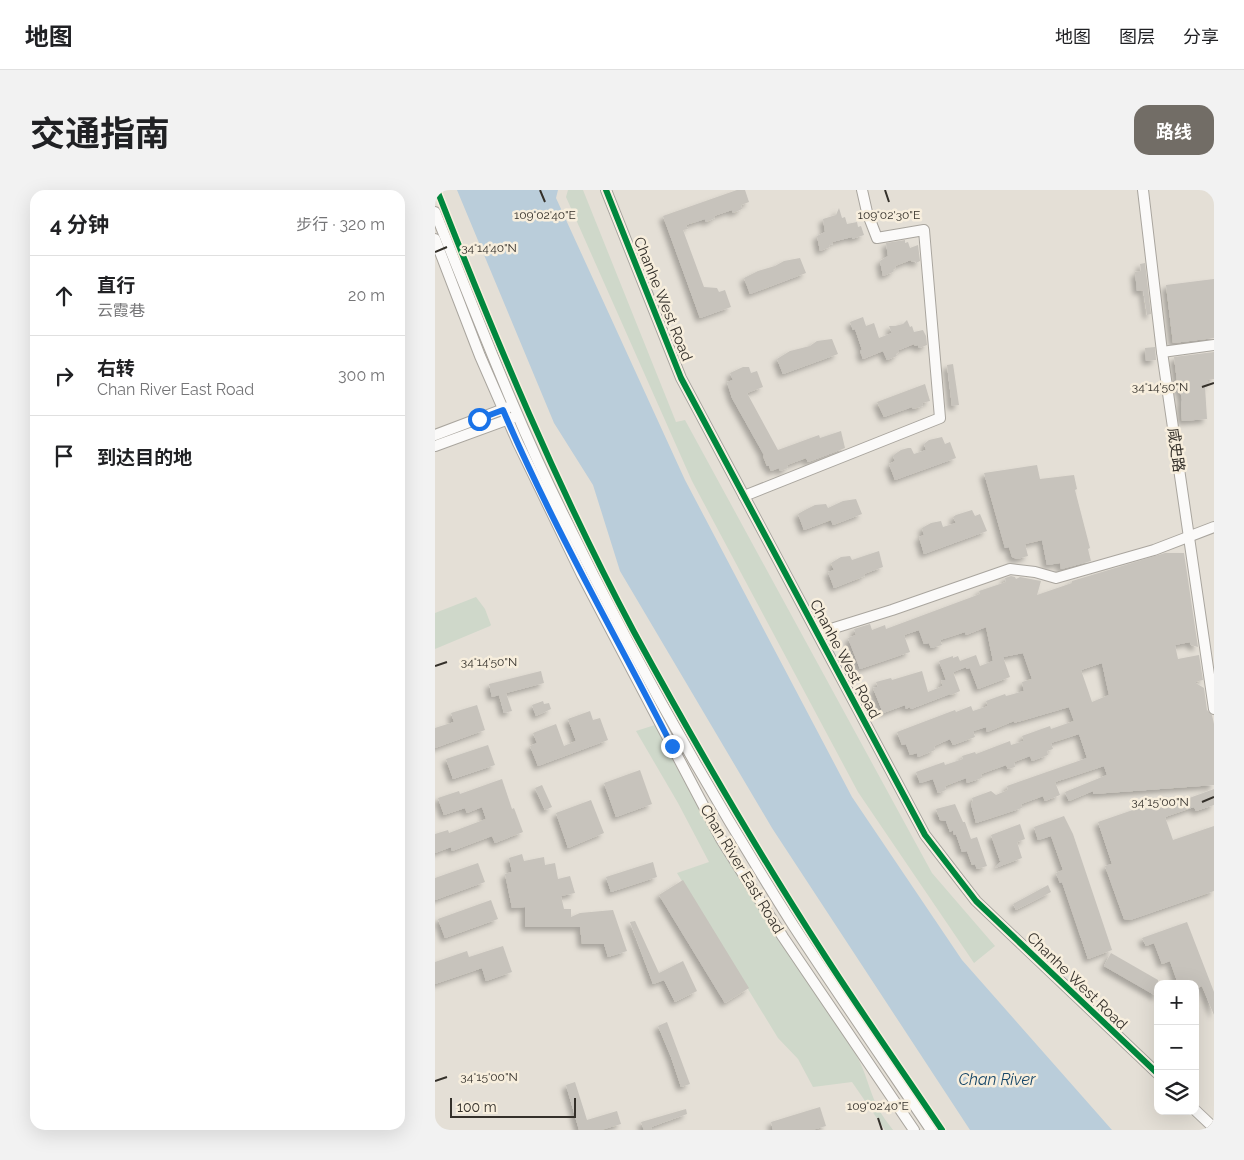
<!DOCTYPE html>
<html lang="zh">
<meta charset="utf-8">
<style>
body{margin:0;font-family:Raleway,"Noto Sans SC",sans-serif;background:#f2f2f2;color:#202124}
.controls{position:absolute;right:15px;bottom:15px;display:grid;overflow:hidden;border-radius:10px;box-shadow:0 5px 20px #0002}
.controls button{width:45px;height:45px;display:grid;place-items:center;padding:0;border:0;border-bottom:1px solid #e0e0e0;background:#fff;color:#202124;font:25px sans-serif}
.scale{position:absolute;left:15px;bottom:12px;width:126px;box-sizing:border-box;padding-left:5px;border:2px solid #34302a;border-top:0;font-size:14px;line-height:18px;white-space:nowrap;color:#34302a;-webkit-text-stroke:4px #f7eedd;paint-order:stroke}
.stop{position:absolute;width:15px;height:15px;margin:-11px;border:4px solid #1a73e8;border-radius:50%;background:#fff}
.stop.end{background:#1a73e8;border-color:#fff;box-shadow:0 1px 5px #0008}
.list{margin:0;padding:0;list-style:none}
h2{display:flex;justify-content:space-between;align-items:center;height:65px;margin:0;padding:0 20px;font-size:21px}
h2 small{font-size:16px;font-weight:400;color:#757577}
.list li{display:grid;grid-template-columns:32px 1fr auto;gap:15px;align-items:center;box-sizing:border-box;height:80px;padding:0 20px;border-top:1px solid #e0e0e0}
.list b{display:block;font-size:19px;white-space:nowrap}
.list p{margin:0;font-size:16px;white-space:nowrap;color:#757577}
.list em{font-size:16px;font-style:normal;color:#757577}
.icon{flex:none;width:28px;height:28px;fill:none;stroke:currentColor;stroke-width:2;stroke-linecap:round;stroke-linejoin:round}
.map{position:relative;flex:none;width:779px;height:940px;overflow:hidden;border-radius:15px}
header{display:flex;align-items:center;gap:30px;box-sizing:border-box;height:70px;padding:0 25px;background:#fff;border-bottom:1px solid #e0e0e0}
header strong{font-size:24px}
nav{display:flex;gap:28px;margin-inline-start:auto;font-size:18px}
.intro{display:flex;align-items:center;justify-content:space-between;box-sizing:border-box;height:120px;padding:0 30px}
h1{margin:0;font-size:35px}
.button{padding:12px 22px;border-radius:15px;background:#726d66;color:#fff;font-size:18px;font-weight:700}
main{display:flex;gap:30px;padding:0 30px}
aside{flex:1;background:#fff;border-radius:15px;box-shadow:0 5px 20px #0002}
.map>svg:first-child{display:block}
.green{fill:#cfd8ca}
.water{fill:#bacdda}
.building{fill:#c7c3bc;fill-rule:evenodd;filter:url(#shadow)}
.lines{fill:none;stroke-linecap:round;stroke-linejoin:round}
.minor-casing{stroke:#a9a59e;stroke-width:12}
.minor{stroke:#fbfaf9;stroke-width:10}
.cycleway-casing{stroke:#f7eedd;stroke-width:9}
.cycleway{stroke:#00873e;stroke-width:6}
.route{stroke:#1a73e8;stroke-width:6}
.ticks{fill:none;stroke:#34302a;stroke-width:2}
.labels{text-anchor:middle;stroke-width:5;stroke-linejoin:round;paint-order:stroke}
.street-label{font-size:15px;fill:#34302a;stroke:#f7eedd}
.water-label{font-size:16px;font-style:italic;fill:#184869;stroke:#f7eedd}
.ticks-label{font-size:12px;text-anchor:middle;fill:#34302a;stroke:#f7eedd;stroke-width:5;stroke-linejoin:round;paint-order:stroke}
</style>
<header>
<strong>地图</strong>
<nav><a>地图</a><a>图层</a><a>分享</a></nav>
</header>
<div class="intro"><h1>交通指南</h1><a class="button">路线</a></div>
<main>
<aside>
<h2>4 分钟<small>步行 · 320 m</small></h2>
<ul class="list">
<li><svg class="icon" aria-label="ahead" viewBox="0 0 24 24"><path d="M12 20V5M6 11l6-6 6 6"/></svg><div><b>直行</b><p>云霞巷</p></div><em>20 m</em></li>
<li><svg class="icon" aria-label="right" viewBox="0 0 24 24"><path d="M7 20v-9h11M14 6l5 5-5 5"/></svg><div><b>右转</b><p>Chan River East Road</p></div><em>300 m</em></li>
<li><svg class="icon" aria-label="arrive" viewBox="0 0 24 24"><path d="M6 21V4h12l-3 4 3 4H6"/></svg><div><b>到达目的地</b></div></li>
</ul>
</aside>
<div class="map">
<svg width="779" height="940" viewBox="0 0 779 940">
<defs>
<filter id="shadow"><feDropShadow dx="-4" dy="4" stdDeviation="2.5" flood-color="#0004"/></filter>
</defs>
<rect width="100%" height="100%" fill="#e4dfd6"/>
<g class="green">
<polygon points="133,0 148,0 241,232 250,230 497,683 560,756 539,773 423,602 257,291 131,7"/>
<polygon points="41,407 50,419 56,435 55,436 0,459 0,423"/>
<path d="M220 535C277 651 351 757 421 865 431 881 434 901 443 918 447 926 453 933 458 940H450L417 892 378 897 363 869 343 848 242 683 274 672 243 613 201 541Z"/>
</g>
<polygon class="water" points="22,0 123,0 121,8 250,290 417,607 527,770 677,940 535,940 337,638 185,381 158,295 119,233"/>
<g class="building">
<polygon points="302,0 310,0 314,12 306,15 307,19 298,23 297,20 279,26 280,28 271,32 270,29 251,35 253,39 248,40 269,97 282,98 284,102 290,100 296,117 265,128 228,26"/>
<polygon points="404,18 407,28 410,27 412,34 422,32 423,37 426,36 429,45 417,49 417,47 397,52 398,54 394,55 395,57 385,61 382,46 390,42 388,29 401,25"/>
<polygon points="470,50 470,53 473,52 475,58 483,55 485,71 481,73 480,71 477,72 476,70 460,76 461,78 458,80 458,82 448,86 445,71 453,66 451,53"/>
<polygon points="365,68 371,83 315,104 309,88 323,81 340,76 349,71"/>
<polygon points="710,73 716,124 712,125 708,100 702,101 700,82 706,81 705,74"/>
<polygon points="779,89 779,148 738,153 731,95"/>
<polygon points="428,127 431,136 439,133 444,148 457,143 454,136 460,136 468,134 472,130 475,137 477,136 479,142 488,140 491,146 492,155 484,158 483,155 480,156 479,154 464,160 464,162 461,164 462,166 452,170 448,161 428,169 425,161 427,160 420,139 418,140 415,132"/>
<polygon points="397,149 403,164 348,184 342,169 355,161 375,156 382,151"/>
<polygon points="720,157 721,170 711,171 710,158"/>
<polygon points="779,162 779,189 773,190 773,196 770,197 772,229 747,231 746,214 747,210 745,200 743,199 739,167"/>
<polygon points="518,174 524,215 517,216 512,175"/>
<polygon points="308,177 314,177 316,183 322,181 328,197 312,203 343,260 384,245 385,248 406,241 410,258 373,272 371,268 352,275 353,278 345,281 344,278 336,281 334,276 332,276 328,266 329,265 297,208 292,192 298,190 295,183"/>
<polygon points="490,194 495,211 487,213 488,216 478,219 477,217 449,227 442,212"/>
<polygon points="507,247 510,254 515,252 521,268 460,290 454,274 460,271 458,266 460,264 466,260 473,258 476,258 479,264 491,260 489,254 494,250"/>
<polygon points="602,275 605,289 639,285 642,299 640,300 655,358 653,359 656,371 626,379 625,373 612,375 607,350 590,354 593,366 582,369 577,367 574,357 570,358 549,283"/>
<polygon points="421,309 427,324 398,335 396,330 369,340 363,324 370,320 380,315 391,314 393,318 408,311"/>
<polygon points="537,320 540,326 545,324 552,341 489,364 484,347 489,345 487,338 496,333 506,331 508,337 521,333 518,327 521,325"/>
<polygon points="444,361 448,377 429,384 430,386 399,398 393,382 399,380 396,373 406,367 415,366 417,370"/>
<path d="M730 363H749L763 457 756 455 755 452 740 455 743 469 764 465 768 490 759 492 769 498 772 520 777 525 779 534V595L658 604V601L634 611 630 602 672 585 669 576 620 592 625 605 610 611 608 606 586 614 587 618 541 633 536 614 538 611 537 608 556 601 561 605 573 600 572 596 652 568 644 544 616 553 618 559 612 561 613 565 597 571 595 566 579 572 580 577 573 579 571 575 546 584 547 588 532 593 531 588 510 596 511 600 503 603 498 589 485 593 481 582 509 572 510 575 528 569 527 566 540 562 541 564 575 551 576 555 589 551 587 546 615 536 616 539 639 531 634 517 579 533V531L552 542 551 537 538 541 540 547 518 555 515 549 499 556 500 560 483 567 482 563 475 565 471 554 467 555 462 542 520 520 521 522 536 516 538 521 553 516 551 511 570 504 571 506 575 505 589 501 587 492 597 489 588 463 568 467 575 487 543 499 535 478 531 479V477L518 482 525 501 516 505 515 504 476 519 475 517 471 519 470 515 448 523 438 498 443 497 441 492 456 488 457 490 487 481 493 502 508 496 506 491 511 490 504 471 518 466V468L523 466 525 471 541 465 545 476 558 471 551 437 531 445 530 442 505 450 507 455 496 458 494 453 489 454 484 440 469 445 475 462 425 479 413 448 421 445 419 439 435 434 437 440 450 435 451 439 545 404 544 401 571 392 570 388 576 386 580 387 581 389 585 387 606 391 602 405 637 393V391ZM667 473 674 505 657 512 646 480Z"/>
<polygon points="106,481 109,493 71,503 77,521 69,523 64,505 57,507 54,494"/>
<polygon points="108,511 109,514 114,513 116,519 101,526 97,515"/>
<polygon points="42,515 50,540 0,558 0,538 19,532 16,523"/>
<polygon points="155,521 158,530 165,528 173,550 103,576 95,556 102,553 98,543 121,534 129,556 141,551 133,529"/>
<polygon points="53,555 60,575 18,589 11,569"/>
<polygon points="205,580 217,614 181,627 169,593"/>
<polygon points="67,589 77,619 79,618 88,642 60,653 57,646 17,661 16,657 0,663 0,644 13,640 14,643 51,629 47,617 32,623 30,618 9,625 3,608 24,601 25,604"/>
<polygon points="107,595 117,617 110,620 100,598"/>
<polygon points="779,599 779,615 761,621 759,617 730,627 738,650 779,636 779,701 695,730 689,729 670,676 677,674 663,632 724,611 727,618"/>
<polygon points="156,610 169,643 133,658 121,623"/>
<polygon points="520,614 528,632 530,632 536,649 542,647 552,676 542,679 540,674 537,675 532,661 527,662 521,644 519,645 518,640 515,642 511,631 505,630 501,619"/>
<polygon points="629,626 638,644 677,760 653,769 627,692 625,693 621,683 628,680 616,646 603,650 599,637"/>
<polygon points="585,634 590,649 582,652 587,668 560,678 567,670 565,671 556,645"/>
<polygon points="87,664 89,671 109,667 110,675 120,673 123,689 135,686 140,703 126,706 129,719 136,719 136,727 145,723 178,720 192,761 173,767 169,754 147,754 145,737 90,737 90,717 77,718 70,684 77,682 74,668"/>
<polygon points="218,672 222,687 176,702 171,687"/>
<polygon points="43,673 50,692 0,710 0,688"/>
<polygon points="248,690 314,798 290,813 224,705"/>
<polygon points="613,695 616,702 581,720 578,714"/>
<polygon points="56,710 63,729 10,748 3,729"/>
<polygon points="200,731 224,783 248,771 262,801 240,812 229,790 218,794 195,732"/>
<polygon points="752,732 779,802 779,825 767,796 760,799 760,794 743,794 735,771 727,774 719,753 711,756 707,748"/>
<polygon points="68,756 77,782 51,791 47,778 0,794 0,772 32,761 34,767"/>
<polygon points="676,763 723,790 723,807 669,776"/>
<polygon points="232,832 255,894 246,897 236,867 223,836"/>
<polygon points="140,892 152,930 182,921 186,934 166,940 144,940 131,895"/>
<polygon points="385,917 391,936 377,940 338,940 336,932"/>
<polygon points="251,919 252,924 216,937 217,940 209,940 206,932"/>
</g>
<g class="lines">
<g class="minor-casing">
<g id="minor">
<polyline points="171,0 246,188 490,645 541,711 723,884"/>
<polyline points="708,0 727,162 779,519"/>
<path d="M0 22C41 123 79 225 127 322 196 464 274 602 358 735 403 804 450 872 496 940"/>
<polyline points="0,49 45,166 83,253 147,385 286,649 348,747 479,940"/>
<polyline points="727,162 779,155"/>
<polyline points="0,245 74,217"/>
<polyline points="0,256 77,228"/>
<polyline points="309,306 505,228 489,40 442,48 432,22 427,0"/>
<polyline points="383,443 457,420 575,379 600,382 621,388 719,360 779,337"/>
<polyline points="760,920 779,938"/>
</g>
</g>
<use href="#minor" class="minor"/>
<g class="cycleway-casing">
<g id="cycleway">
<path d="M2 0C61 151 123 299 199 442 259 552 322 661 390 766 428 825 468 882 507 940"/>
<polyline points="171,0 246,188 490,645 541,711 723,884"/>
</g>
</g>
<use href="#cycleway" class="cycleway"/>
</g>
<g class="lines">
<path class="route" d="M44 229 68 220C117 335 180 444 237 556"/>
</g>
<path class="ticks" d="M105 0 110 12M450 0 454 12M0 62 12 57M767 197 779 193M0 476 12 472M767 612 779 607M0 891 12 887M443 928 447 940"/>
<g class="labels">
<g class="street-label">
<text transform="translate(228 109) rotate(68)" y="5">Chanhe West Road</text>
<text transform="translate(741 260) rotate(82)" y="5">咸史路</text>
<text transform="translate(410 469) rotate(62)" y="5">Chanhe West Road</text>
<text transform="translate(307 679) rotate(59)" y="5">Chan River East Road</text>
<text transform="translate(642 791) rotate(44)" y="5">Chanhe West Road</text>
</g>
<g class="water-label">
<text x="562" y="895">Chan River</text>
</g>
</g>
<g class="ticks-label">
<text x="454" y="29">109°02'30"E</text>
<text x="110" y="29">109°02'40"E</text>
<text x="54" y="62">34°14'40"N</text>
<text x="725" y="201">34°14'50"N</text>
<text x="54" y="476">34°14'50"N</text>
<text x="725" y="616">34°15'00"N</text>
<text x="54" y="891">34°15'00"N</text>
<text x="443" y="920">109°02'40"E</text>
</g>
</svg>
<div class="controls">
<button>+</button>
<button>−</button>
<button><svg class="icon" aria-label="layers" viewBox="0 0 24 24"><path d="M12 4l9 5-9 5-9-5zM3 14l9 5 9-5"/></svg></button>
</div>
<div class="scale">100 m</div>
<div class="stop" style="left:44px;top:229px"></div>
<div class="stop end" style="left:237px;top:556px"></div>
</div>
</main>
